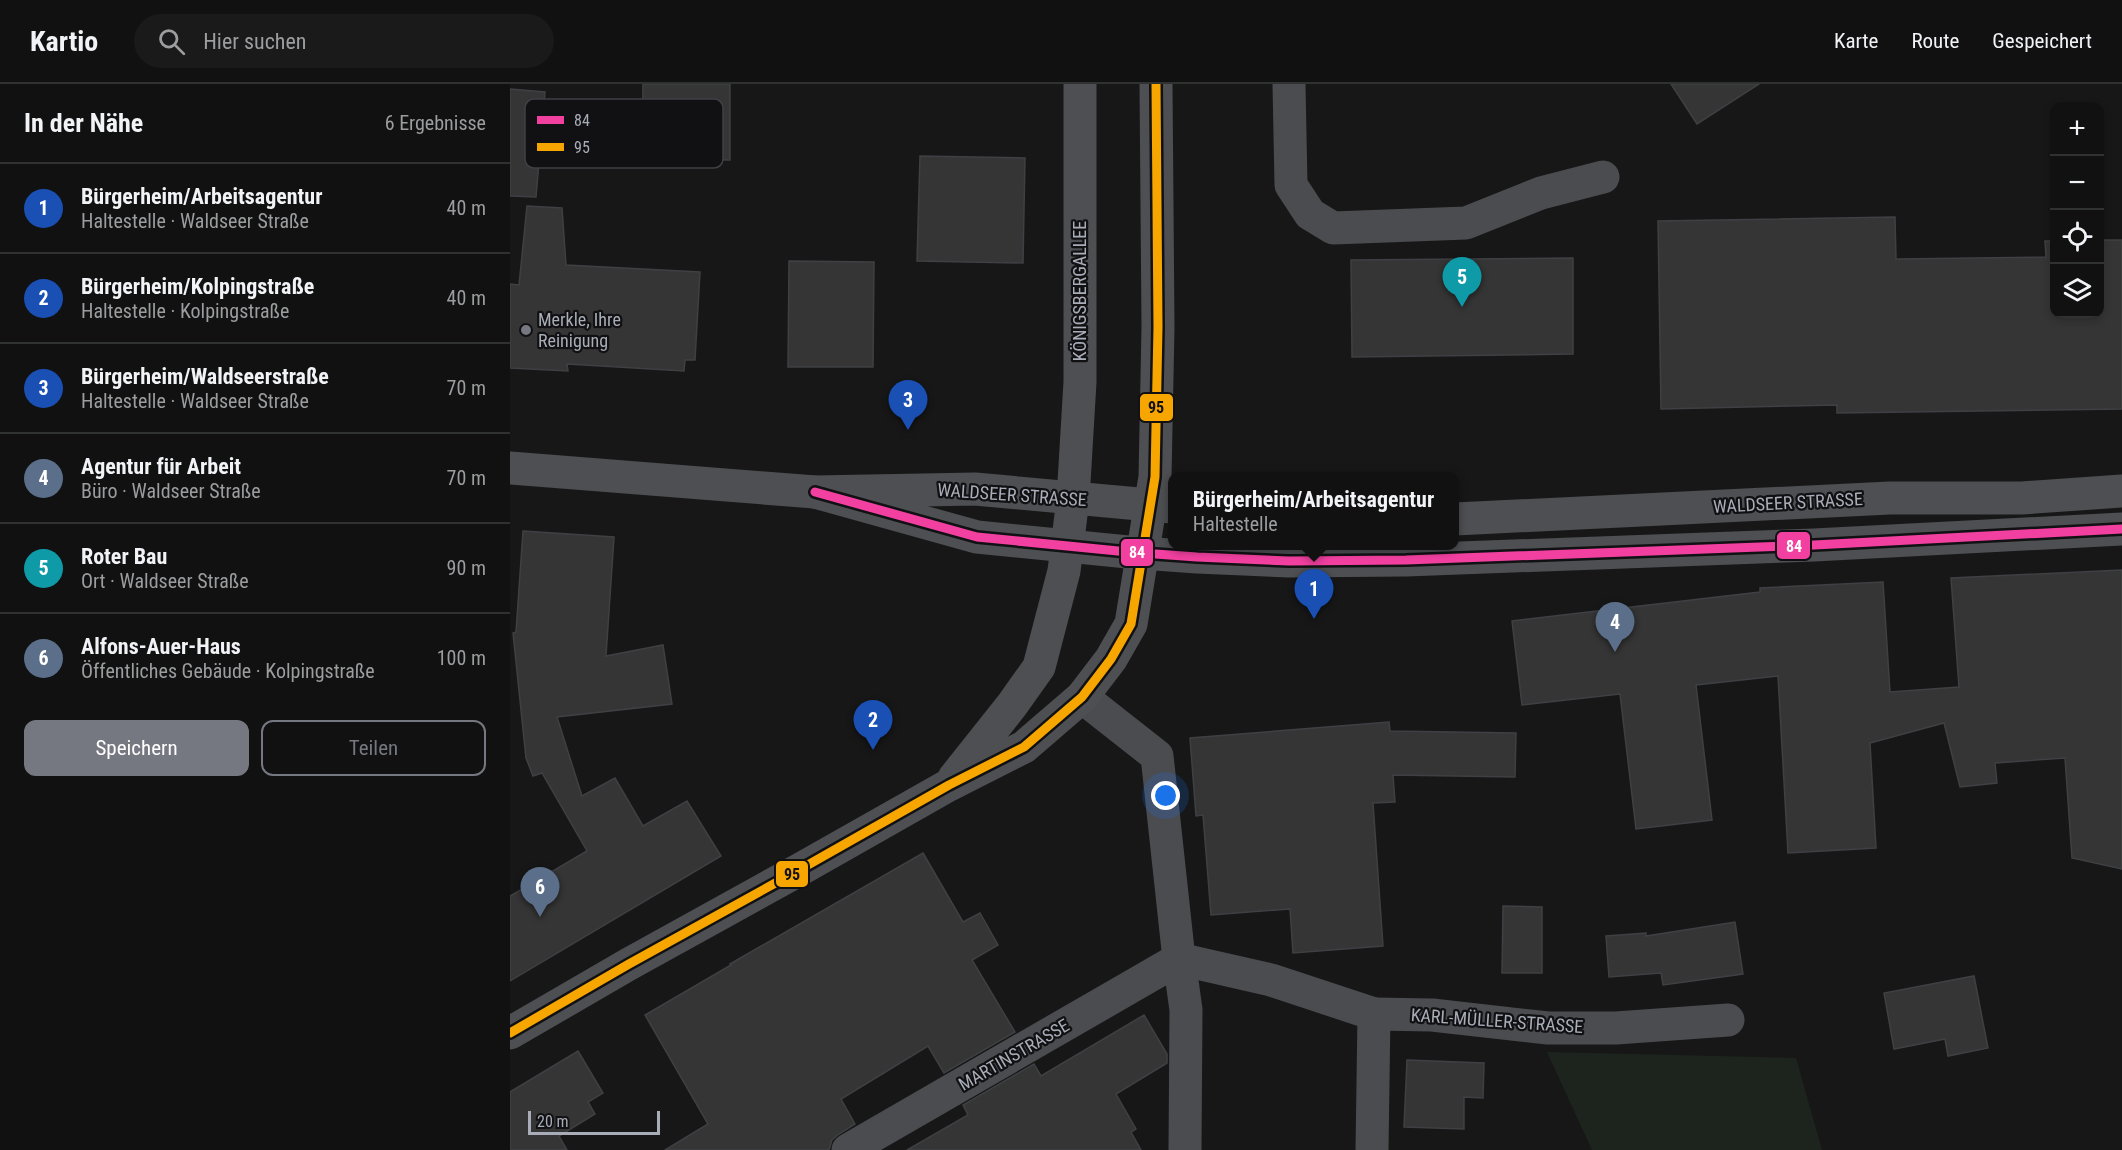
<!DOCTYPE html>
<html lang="de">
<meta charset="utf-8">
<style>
body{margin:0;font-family:"Roboto Condensed",sans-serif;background:#1a1a1a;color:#f1f3f6}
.controls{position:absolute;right:18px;top:18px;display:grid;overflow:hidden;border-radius:12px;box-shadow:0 3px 9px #0003}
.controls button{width:54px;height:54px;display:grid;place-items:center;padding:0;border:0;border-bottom:2px solid #303131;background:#111;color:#f1f3f6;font:30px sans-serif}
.scale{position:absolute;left:18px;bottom:15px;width:132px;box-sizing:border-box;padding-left:6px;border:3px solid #a8adb8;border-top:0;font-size:16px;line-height:21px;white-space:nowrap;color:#a8adb8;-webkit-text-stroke:4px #111113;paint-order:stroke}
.you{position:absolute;left:656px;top:712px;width:21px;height:21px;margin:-15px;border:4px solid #fff;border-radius:50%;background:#1a73e8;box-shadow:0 0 0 9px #1a73e833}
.badge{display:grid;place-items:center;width:39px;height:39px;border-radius:50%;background:#757880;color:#fff;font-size:20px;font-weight:700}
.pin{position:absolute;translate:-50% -50px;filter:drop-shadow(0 2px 3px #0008)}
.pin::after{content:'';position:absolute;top:32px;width:21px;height:18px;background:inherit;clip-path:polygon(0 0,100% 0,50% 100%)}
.popup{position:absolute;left:658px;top:388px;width:291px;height:78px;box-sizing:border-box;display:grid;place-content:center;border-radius:12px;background:#111;filter:drop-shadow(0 2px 4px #0005);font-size:20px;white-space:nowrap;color:#9c9d9f}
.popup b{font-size:22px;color:#f1f3f6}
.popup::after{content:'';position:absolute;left:50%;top:100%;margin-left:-12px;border:12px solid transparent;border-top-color:#111}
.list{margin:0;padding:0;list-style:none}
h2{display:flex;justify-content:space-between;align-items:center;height:78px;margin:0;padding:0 24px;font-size:26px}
h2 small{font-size:20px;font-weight:400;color:#9c9d9f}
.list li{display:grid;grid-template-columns:39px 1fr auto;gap:18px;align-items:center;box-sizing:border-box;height:90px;padding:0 24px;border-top:2px solid #303131}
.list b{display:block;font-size:22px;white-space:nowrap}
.list p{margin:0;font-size:20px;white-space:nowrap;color:#9c9d9f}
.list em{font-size:20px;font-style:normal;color:#9c9d9f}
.actions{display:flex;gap:12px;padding:18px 24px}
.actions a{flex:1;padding:14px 0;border:2px solid #757880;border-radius:12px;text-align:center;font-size:21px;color:#757880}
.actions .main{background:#757880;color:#fff}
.icon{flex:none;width:33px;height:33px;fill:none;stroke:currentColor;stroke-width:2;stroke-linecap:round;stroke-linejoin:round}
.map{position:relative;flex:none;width:1612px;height:1066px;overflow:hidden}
header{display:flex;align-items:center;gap:36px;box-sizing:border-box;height:84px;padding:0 30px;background:#111;border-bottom:2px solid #303131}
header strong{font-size:28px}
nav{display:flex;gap:33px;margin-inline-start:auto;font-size:21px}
.search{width:420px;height:54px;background:#1a1a1a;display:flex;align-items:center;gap:15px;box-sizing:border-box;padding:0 21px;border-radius:33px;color:#9c9d9f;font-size:22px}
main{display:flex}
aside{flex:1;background:#111}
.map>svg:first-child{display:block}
.green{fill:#1d241e}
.building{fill:#353536;stroke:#3f4043;stroke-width:1.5}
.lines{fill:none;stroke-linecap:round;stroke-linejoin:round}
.minor{stroke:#4b4c50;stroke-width:33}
.major{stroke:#4d4f52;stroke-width:33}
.bus-1-casing{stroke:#111113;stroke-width:14}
.bus-2-casing{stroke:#111113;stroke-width:14}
.bus-1{stroke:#f240a1;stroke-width:9}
.bus-2{stroke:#f7a600;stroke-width:9}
.poi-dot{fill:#757880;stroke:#111113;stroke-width:2}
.labels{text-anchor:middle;stroke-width:4.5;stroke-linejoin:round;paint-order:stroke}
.street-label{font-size:18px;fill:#a8adb8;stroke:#111113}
.poi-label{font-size:18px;fill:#a8adb8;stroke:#111113;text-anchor:start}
.key{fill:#111113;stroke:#3e4045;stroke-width:1.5}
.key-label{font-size:16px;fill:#a8adb8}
.line-badge{stroke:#111113;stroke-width:2}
.badge-label{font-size:16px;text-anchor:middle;font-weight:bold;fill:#fff}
.pale-badge-label{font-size:16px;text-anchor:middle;font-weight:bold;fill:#111}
</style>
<header>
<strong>Kartio</strong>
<div class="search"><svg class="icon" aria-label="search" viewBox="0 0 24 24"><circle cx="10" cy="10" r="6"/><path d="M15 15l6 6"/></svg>Hier suchen</div>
<nav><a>Karte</a><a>Route</a><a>Gespeichert</a></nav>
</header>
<main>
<aside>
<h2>In der Nähe<small>6 Ergebnisse</small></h2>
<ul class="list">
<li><span class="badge" style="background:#1a4fb4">1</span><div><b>Bürgerheim/Arbeitsagentur</b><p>Haltestelle · Waldseer Straße</p></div><em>40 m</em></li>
<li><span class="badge" style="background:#1a4fb4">2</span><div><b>Bürgerheim/Kolpingstraße</b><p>Haltestelle · Kolpingstraße</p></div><em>40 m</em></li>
<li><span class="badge" style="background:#1a4fb4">3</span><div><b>Bürgerheim/Waldseerstraße</b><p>Haltestelle · Waldseer Straße</p></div><em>70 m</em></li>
<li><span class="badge" style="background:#5c6f8a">4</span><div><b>Agentur für Arbeit</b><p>Büro · Waldseer Straße</p></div><em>70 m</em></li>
<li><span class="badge" style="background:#0f9aa8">5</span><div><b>Roter Bau</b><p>Ort · Waldseer Straße</p></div><em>90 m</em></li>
<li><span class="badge" style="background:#5c6f8a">6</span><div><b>Alfons-Auer-Haus</b><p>Öffentliches Gebäude · Kolpingstraße</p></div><em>100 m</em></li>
</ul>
<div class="actions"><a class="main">Speichern</a><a>Teilen</a></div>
</aside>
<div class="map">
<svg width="1612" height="1066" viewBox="0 0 1612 1066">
<rect width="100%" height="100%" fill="#171717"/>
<polygon class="green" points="1037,968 1286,974 1312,1066 1082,1066"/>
<g class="building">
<polygon points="133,0 220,0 220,76 132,75"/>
<polygon points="1161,0 1249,0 1187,40"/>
<polygon points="0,5 35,8 26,113 0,112"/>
<polygon points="410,72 515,74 513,179 407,177"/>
<polygon points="17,122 52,124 56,181 190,188 185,276 175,276 174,287 57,280 58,287 0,284 0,200 9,201"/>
<polygon points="1385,133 1386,175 1536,173 1535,157 1545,157 1545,230 1590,230 1590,156 1612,156 1612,325 1327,329 1327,321 1151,325 1148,137"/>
<polygon points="1063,174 1063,270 842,273 841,176"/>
<polygon points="279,177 364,178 363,283 278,283"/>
<polygon points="13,447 104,453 96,572 153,561 162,620 47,633 72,712 105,694 133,742 177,717 211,772 0,897 0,812 77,767 32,689 23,692 16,674 3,549 6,548"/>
<polygon points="1612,486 1612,785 1562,774 1555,674 1485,679 1487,699 1450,703 1434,639 1360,659 1366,764 1278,769 1268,592 1186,601 1202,736 1126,745 1110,610 1012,621 1002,537 1250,508 1250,504 1373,498 1380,608 1449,603 1441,494"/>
<polygon points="879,638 880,647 1006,649 1005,693 883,691 885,718 863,719 873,862 783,869 780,825 701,831 693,731 686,732 680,654"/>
<polygon points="413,769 453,838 470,829 488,861 462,876 505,948 434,989 418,962 331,1015 345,1040 329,1050 322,1056 319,1066 155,1066 198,1040 135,931 221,881 220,880"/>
<polygon points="993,822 1032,823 1032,889 992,889"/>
<polygon points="1225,838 1233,890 1153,901 1151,889 1099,893 1096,852 1136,849 1136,852"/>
<polygon points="1464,892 1478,964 1438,972 1435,955 1384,965 1374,909"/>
<polygon points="634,931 657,970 657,979 606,1010 626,1045 621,1048 631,1066 397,1066 458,1031 453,1021 524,980 531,992"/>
<polygon points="68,967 93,1009 78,1018 85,1030 49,1052 57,1066 0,1066 0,1008"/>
<polygon points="897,976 974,979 973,1014 954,1013 954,1045 894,1043"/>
</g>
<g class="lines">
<g class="minor">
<polyline points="779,0 781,101 800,130 823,144 956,139 1031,109 1093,93"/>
<polyline points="572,613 647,672 669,875 761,896 864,930 862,1066"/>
<polyline points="864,930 922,931 1038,944 1106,944 1218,936"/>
<polyline points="338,1066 669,875 676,926 675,1066"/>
</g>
<g class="major">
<polyline points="0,384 305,408 465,405 662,423"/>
<polyline points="305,408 467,453 618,468 687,473 779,477 896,476 1304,461 1612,445"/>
<polyline points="945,435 1380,414 1512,414 1612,407"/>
<polyline points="444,694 502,621 529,583 554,487 563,415 570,298 570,0"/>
<polyline points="0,949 119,880 289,786 439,701 514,663 572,613 601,575 621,540 645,393 648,243 646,0"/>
</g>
<g class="bus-1-casing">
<polyline id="bus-1" points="305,408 467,453 618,468 687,473 779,477 896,476 1304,461 1612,445"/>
</g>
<g class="bus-2-casing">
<polyline id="bus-2" points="0,949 119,880 289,786 439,701 514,663 572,613 601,575 621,540 645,393 648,243 646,0"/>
</g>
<use href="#bus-1" class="bus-1"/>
<use href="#bus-2" class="bus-2"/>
</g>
<circle class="poi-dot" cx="16" cy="246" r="6"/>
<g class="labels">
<g class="street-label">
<text transform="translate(570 207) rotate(-90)" y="6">KÖNIGSBERGALLEE</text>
<text transform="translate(502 411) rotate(4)" y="6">WALDSEER STRASSE</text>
<text transform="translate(1278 419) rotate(-3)" y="6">WALDSEER STRASSE</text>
<text transform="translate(987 937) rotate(4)" y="6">KARL-MÜLLER-STRASSE</text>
<text transform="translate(504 971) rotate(-30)" y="6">MARTINSTRASSE</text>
</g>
<g class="poi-label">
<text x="28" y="242">Merkle, Ihre<tspan x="28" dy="21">Reinigung</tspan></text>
</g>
</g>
<rect x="15" y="15" width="198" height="69" rx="9" class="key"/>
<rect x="27" y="32" width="27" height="8" fill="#f240a1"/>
<rect x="27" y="59" width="27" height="8" fill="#f7a600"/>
<g class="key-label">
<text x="64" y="42">84</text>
<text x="64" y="69">95</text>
</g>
<g class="line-badge">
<rect x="629" y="309" width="35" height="29" rx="6" fill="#f7a600"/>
<rect x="1266" y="447" width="35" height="29" rx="6" fill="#f240a1"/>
<rect x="610" y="454" width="34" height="29" rx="6" fill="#f240a1"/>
<rect x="265" y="776" width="34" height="28" rx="6" fill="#f7a600"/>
</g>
<g class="badge-label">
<text x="1284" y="468">84</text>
<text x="627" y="474">84</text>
</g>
<g class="pale-badge-label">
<text x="646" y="329">95</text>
<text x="282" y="796">95</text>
</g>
</svg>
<div class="controls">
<button>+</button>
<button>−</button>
<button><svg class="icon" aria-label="locate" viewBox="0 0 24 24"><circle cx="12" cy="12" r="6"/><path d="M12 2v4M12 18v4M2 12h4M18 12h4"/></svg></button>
<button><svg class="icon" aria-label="layers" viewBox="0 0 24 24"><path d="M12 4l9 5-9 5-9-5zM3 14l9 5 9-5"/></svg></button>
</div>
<div class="scale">20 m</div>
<div class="you"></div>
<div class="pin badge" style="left:804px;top:535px;background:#1a4fb4">1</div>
<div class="popup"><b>Bürgerheim/Arbeitsagentur</b>Haltestelle</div>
<div class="pin badge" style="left:363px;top:666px;background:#1a4fb4">2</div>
<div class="pin badge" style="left:398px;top:346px;background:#1a4fb4">3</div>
<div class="pin badge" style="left:1105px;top:568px;background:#5c6f8a">4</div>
<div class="pin badge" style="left:952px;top:223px;background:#0f9aa8">5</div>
<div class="pin badge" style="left:30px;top:833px;background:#5c6f8a">6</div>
</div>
</main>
